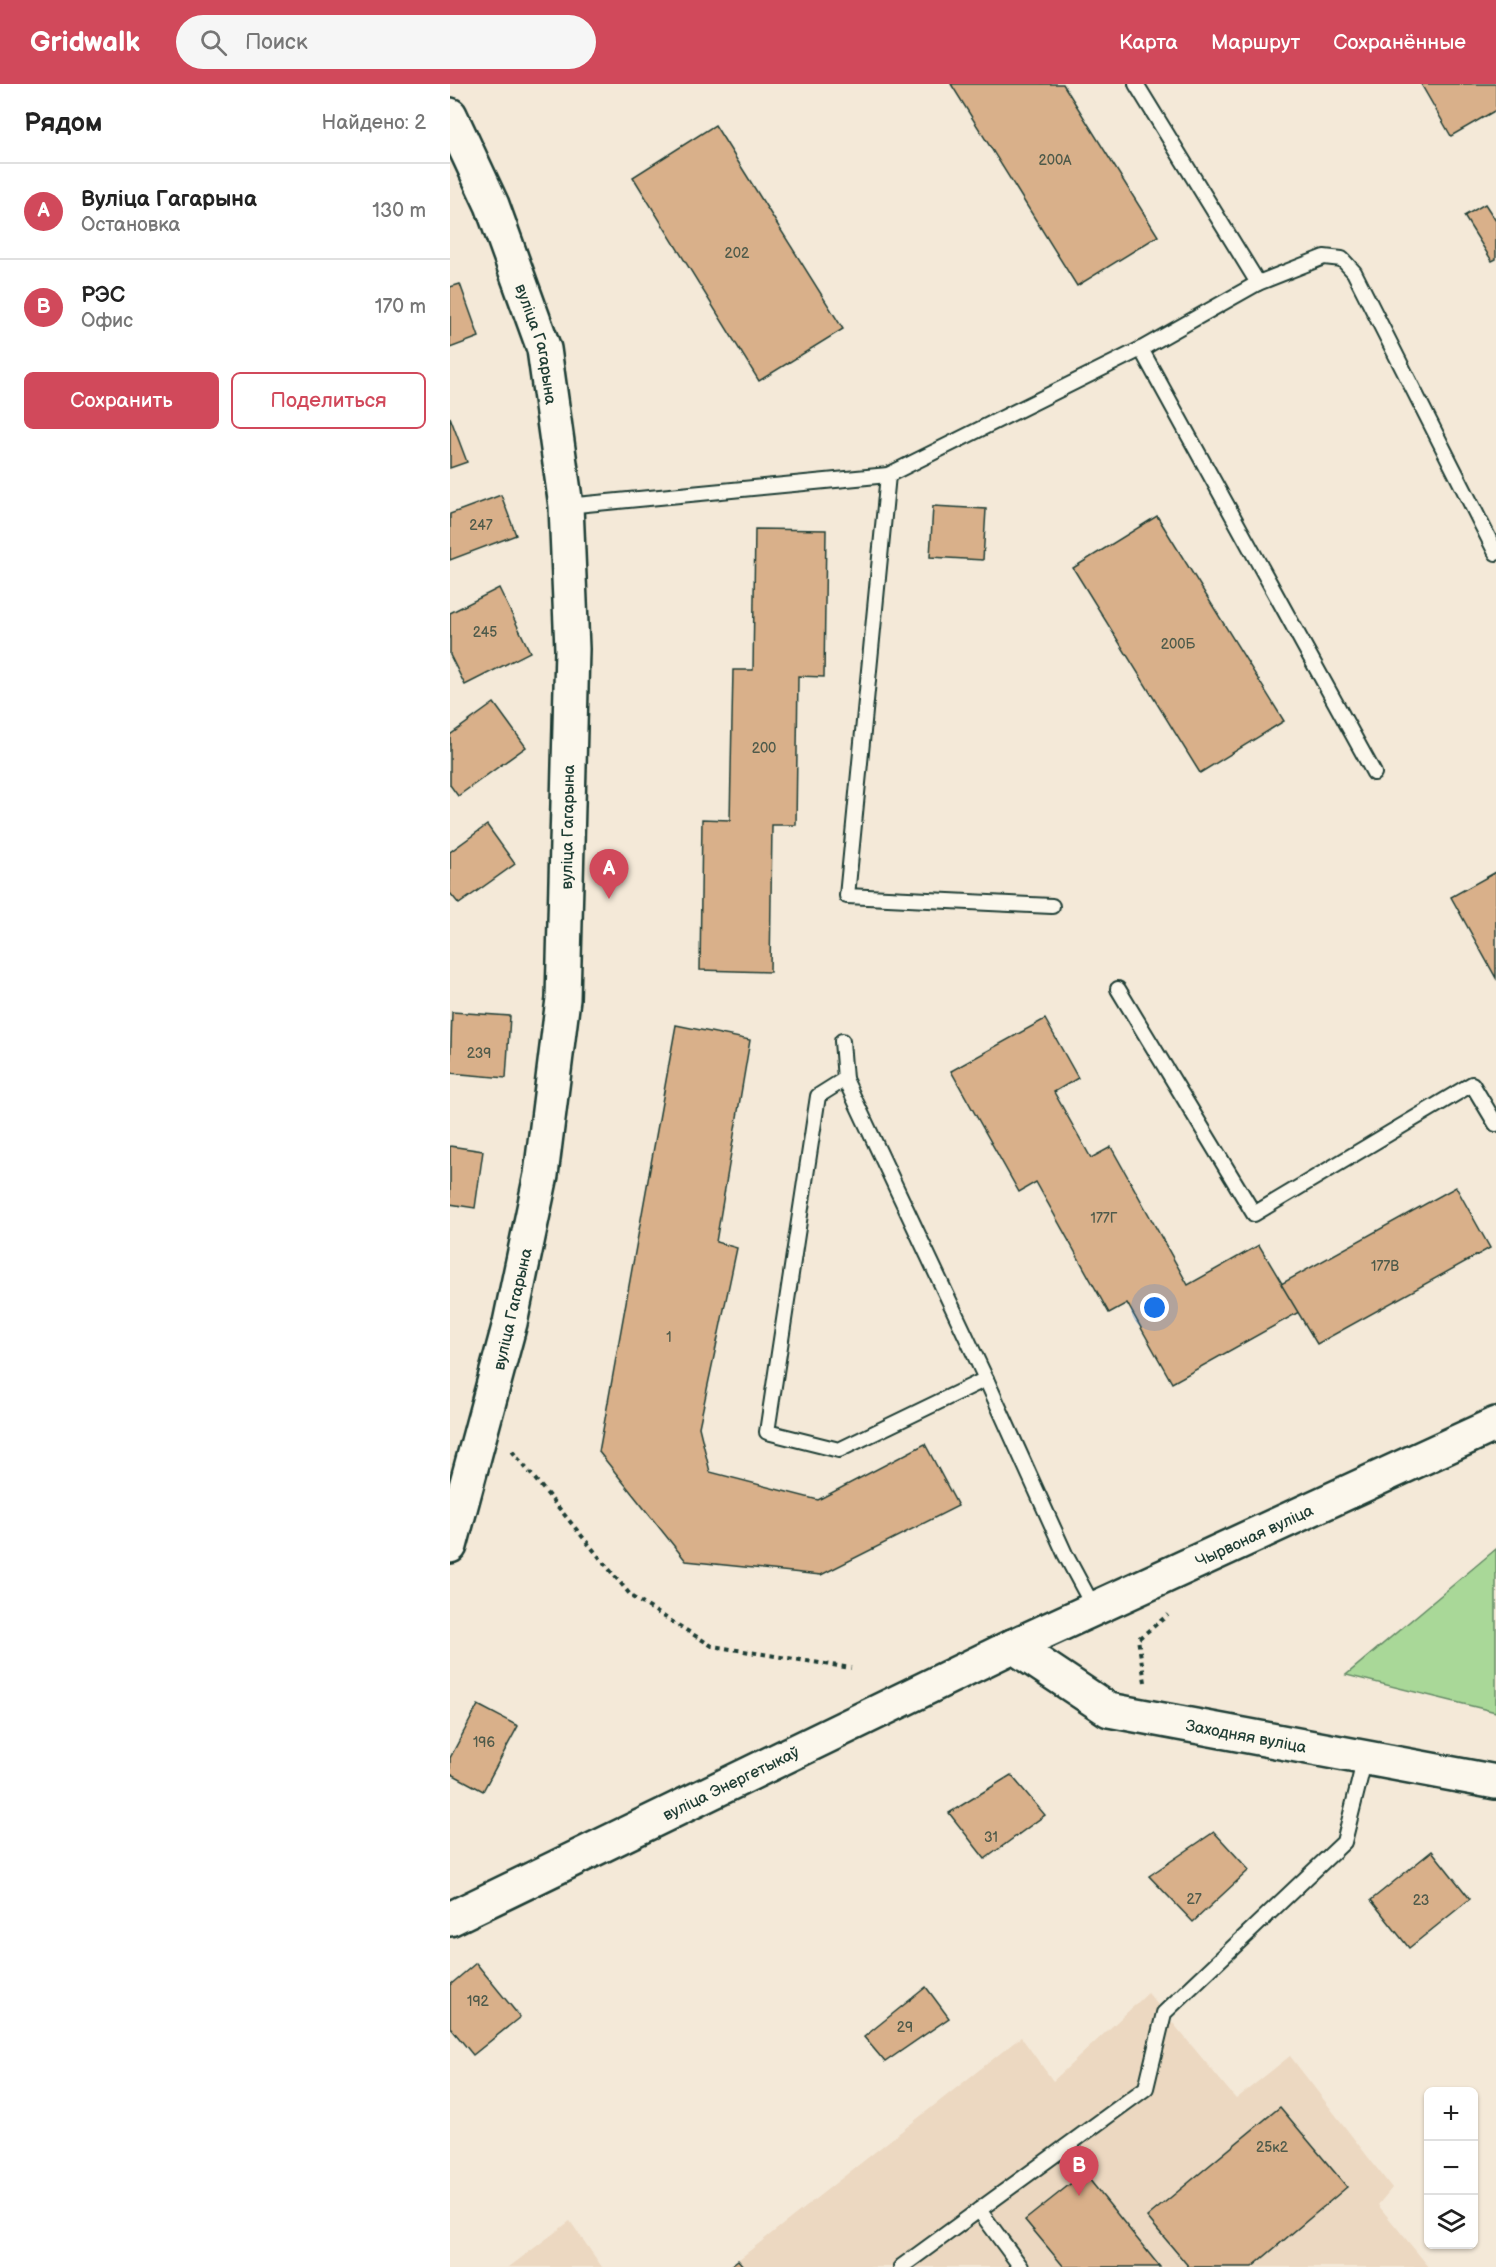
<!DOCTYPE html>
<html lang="ru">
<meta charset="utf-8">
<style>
body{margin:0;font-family:"Balsamiq Sans",sans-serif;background:#f6f6f6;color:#222}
.controls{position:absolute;right:18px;bottom:18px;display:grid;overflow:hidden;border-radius:9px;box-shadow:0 2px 4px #0004}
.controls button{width:54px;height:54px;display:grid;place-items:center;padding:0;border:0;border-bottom:2px solid #e0e0e0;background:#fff;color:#222;font:30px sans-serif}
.you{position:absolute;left:705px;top:1224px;width:21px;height:21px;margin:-15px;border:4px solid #fff;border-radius:50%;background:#1a73e8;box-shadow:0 0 0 9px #1a73e833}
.badge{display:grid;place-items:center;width:39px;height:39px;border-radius:50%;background:#d1495b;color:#fff;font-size:20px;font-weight:700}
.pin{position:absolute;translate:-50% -50px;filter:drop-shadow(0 2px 3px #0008)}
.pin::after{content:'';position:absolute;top:32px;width:21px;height:18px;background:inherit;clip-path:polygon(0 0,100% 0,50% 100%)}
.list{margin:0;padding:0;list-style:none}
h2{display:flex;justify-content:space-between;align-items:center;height:78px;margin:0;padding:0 24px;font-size:26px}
h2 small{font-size:20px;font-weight:400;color:#767676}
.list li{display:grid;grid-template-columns:39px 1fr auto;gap:18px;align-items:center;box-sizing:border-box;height:96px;padding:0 24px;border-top:2px solid #e0e0e0}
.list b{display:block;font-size:22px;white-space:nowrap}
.list p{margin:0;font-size:20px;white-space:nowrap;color:#767676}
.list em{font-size:20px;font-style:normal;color:#767676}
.actions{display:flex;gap:12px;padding:18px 24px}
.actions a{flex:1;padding:14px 0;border:2px solid #d1495b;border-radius:9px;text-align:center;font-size:21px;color:#d1495b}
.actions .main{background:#d1495b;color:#fff}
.icon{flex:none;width:33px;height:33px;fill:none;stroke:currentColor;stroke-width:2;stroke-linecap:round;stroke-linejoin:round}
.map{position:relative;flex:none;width:1046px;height:2183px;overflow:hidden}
header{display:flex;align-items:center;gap:36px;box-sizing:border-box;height:84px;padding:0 30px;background:#d1495b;color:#fff}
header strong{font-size:28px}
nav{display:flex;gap:33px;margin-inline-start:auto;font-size:21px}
.search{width:420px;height:54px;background:#f6f6f6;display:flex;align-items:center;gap:15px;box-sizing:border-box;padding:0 21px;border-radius:33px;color:#767676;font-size:22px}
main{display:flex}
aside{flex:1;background:#fff}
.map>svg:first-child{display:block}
.built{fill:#ecd8c1}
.green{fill:#a9d898;stroke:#648a66;stroke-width:1.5}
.building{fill:#d9b08a;stroke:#1f3d34;stroke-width:1.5}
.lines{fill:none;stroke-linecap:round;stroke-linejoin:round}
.lane-casing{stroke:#1f3d34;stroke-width:18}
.secondary-casing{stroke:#1f3d34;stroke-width:38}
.path{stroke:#1f3d34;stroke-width:4;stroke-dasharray:4.5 4.5;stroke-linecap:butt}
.lane{stroke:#fbf7ec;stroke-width:14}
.secondary{stroke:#fbf7ec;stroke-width:33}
.labels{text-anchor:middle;stroke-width:4.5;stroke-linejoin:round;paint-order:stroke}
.number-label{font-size:14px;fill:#4e5a4a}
.street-label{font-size:16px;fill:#1f3d34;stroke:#fbf7ec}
</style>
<header>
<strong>Gridwalk</strong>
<div class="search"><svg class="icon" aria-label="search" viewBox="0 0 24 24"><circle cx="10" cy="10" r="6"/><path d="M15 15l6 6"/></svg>Поиск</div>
<nav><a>Карта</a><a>Маршрут</a><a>Сохранённые</a></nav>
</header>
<main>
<aside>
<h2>Рядом<small>Найдено: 2</small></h2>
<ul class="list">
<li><span class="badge">A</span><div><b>Вуліца Гагарына</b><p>Остановка</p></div><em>130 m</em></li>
<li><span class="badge">B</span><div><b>РЭС</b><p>Офис</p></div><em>170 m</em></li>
</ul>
<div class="actions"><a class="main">Сохранить</a><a>Поделиться</a></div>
</aside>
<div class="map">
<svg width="1046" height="2183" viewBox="0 0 1046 2183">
<rect width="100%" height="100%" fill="#f4e9d8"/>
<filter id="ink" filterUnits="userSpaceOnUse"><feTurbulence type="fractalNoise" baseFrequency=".0167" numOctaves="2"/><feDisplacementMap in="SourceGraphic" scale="12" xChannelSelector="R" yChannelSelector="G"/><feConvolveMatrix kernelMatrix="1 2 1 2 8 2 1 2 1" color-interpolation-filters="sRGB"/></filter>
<g filter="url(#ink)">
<g class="built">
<polygon points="698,1909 786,2015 840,1972 942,2104 928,2121 979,2183 279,2183 571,1953 603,1997"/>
<polygon points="120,2137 152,2183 59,2183"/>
</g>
<polygon class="green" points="1046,1465 1046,1628 896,1591"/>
<g class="building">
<polygon points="501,0 613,0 708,152 627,202"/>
<polygon points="971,0 1046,0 1046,26 1001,52"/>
<polygon points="265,41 393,245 309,297 183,93"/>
<polygon points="1035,120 1046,137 1046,175 1042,177 1014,132"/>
<polygon points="10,200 29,253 0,264 0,203"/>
<polygon points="0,333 17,378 0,384"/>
<polygon points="51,411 66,451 0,476 0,430"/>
<polygon points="483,422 536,425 533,476 480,473"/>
<polygon points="707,432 834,637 750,689 623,484"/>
<polygon points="305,445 376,446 374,593 348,592 346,741 322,741 320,888 250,886 252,735 280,736 283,586 303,586"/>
<polygon points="49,504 80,568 15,601 0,571 0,529"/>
<polygon points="44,619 76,663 8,712 0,701 0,651"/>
<polygon points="37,741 65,780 9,820 0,809 0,768"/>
<polygon points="1046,788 1046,894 1001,813"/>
<polygon points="2,928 60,932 56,994 0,989"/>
<polygon points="595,935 628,994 604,1008 641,1074 661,1063 738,1201 809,1161 849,1228 722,1299 677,1219 659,1229 586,1098 569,1108 501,987"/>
<polygon points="226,941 300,956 266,1158 287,1164 249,1343 260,1388 368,1416 475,1360 508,1422 371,1491 236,1477 149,1368"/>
<polygon points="0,1062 33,1067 25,1124 0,1120"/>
<polygon points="1006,1103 1040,1164 867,1260 831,1200"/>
<polygon points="28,1621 68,1642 33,1707 0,1689 0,1674"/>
<polygon points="561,1691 595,1731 535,1775 499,1729"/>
<polygon points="764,1748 799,1786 743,1838 699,1792"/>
<polygon points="982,1767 1020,1815 959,1864 921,1816"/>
<polygon points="26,1879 70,1933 23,1971 0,1943 0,1901"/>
<polygon points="476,1903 499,1934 435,1978 414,1953"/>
<polygon points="830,2023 897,2103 802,2183 739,2183 697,2133"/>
<polygon points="634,2089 710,2183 614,2183 575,2136"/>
<polygon points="288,2176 294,2183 279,2183"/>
</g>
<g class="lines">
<g class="lane-casing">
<g id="lane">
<polyline points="686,0 808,199"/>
<polyline points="691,265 924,689"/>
<polyline points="438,391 397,812 602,822"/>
<polyline points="116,422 438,391 691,265 808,199 874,173 892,175 904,188 1046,469"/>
<polyline points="668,905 804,1130 1022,1000 1046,1040"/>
<polyline points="392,957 395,995 536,1295 615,1470 644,1524"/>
<polyline points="395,995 368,1012 317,1348 389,1366 536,1295"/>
<polyline points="529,2126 571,2183"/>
<polyline points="451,2183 696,2004 714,1929 894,1758 915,1674"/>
</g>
</g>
<g class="secondary-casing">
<g id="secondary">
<path id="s1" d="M0 31 42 121 94 265 116 422 122 565 113 915 91 1091 60 1239 0 1462"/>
<path id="s2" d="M563 1562 659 1626 1046 1698"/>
<path id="s3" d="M0 1835 563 1562 1046 1340"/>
</g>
</g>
<g class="path">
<polyline points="62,1367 182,1513 262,1562 401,1584"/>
<polyline points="695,1598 688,1555 718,1531"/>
</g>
<use href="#lane" class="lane"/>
<use href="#secondary" class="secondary"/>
</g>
</g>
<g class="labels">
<g class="number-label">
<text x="605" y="81">200А</text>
<text x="287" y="174">202</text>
<text x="31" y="446">247</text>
<text x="35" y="553">245</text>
<text x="728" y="565">200Б</text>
<text x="314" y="669">200</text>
<text x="29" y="974">239</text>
<text x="654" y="1139">177Г</text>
<text x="935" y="1187">177В</text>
<text x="219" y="1258">1</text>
<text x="34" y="1663">196</text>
<text x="541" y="1758">31</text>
<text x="744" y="1820">27</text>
<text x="971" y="1821">23</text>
<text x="28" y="1922">192</text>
<text x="455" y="1948">29</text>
<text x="822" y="2068">25к2</text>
</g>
<g class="street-label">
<text dy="6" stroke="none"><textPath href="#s1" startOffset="246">вуліца Гагарына</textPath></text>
<text transform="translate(117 743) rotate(-89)" y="6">вуліца Гагарына</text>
<text transform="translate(62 1225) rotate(-77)" y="6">вуліца Гагарына</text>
<text dy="6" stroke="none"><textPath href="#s3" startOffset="891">Чырвоная вуліца</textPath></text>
<text dy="6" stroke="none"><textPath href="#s2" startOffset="255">Заходняя вуліца</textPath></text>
<text dy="6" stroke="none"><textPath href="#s3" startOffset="312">вуліца Энергетыкаў</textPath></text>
</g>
</g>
</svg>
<div class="controls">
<button>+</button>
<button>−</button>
<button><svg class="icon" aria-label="layers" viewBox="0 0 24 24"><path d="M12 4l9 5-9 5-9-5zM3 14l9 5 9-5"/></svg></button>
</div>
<div class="you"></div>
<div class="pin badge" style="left:159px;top:815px">A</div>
<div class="pin badge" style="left:629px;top:2112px">B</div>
</div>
</main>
